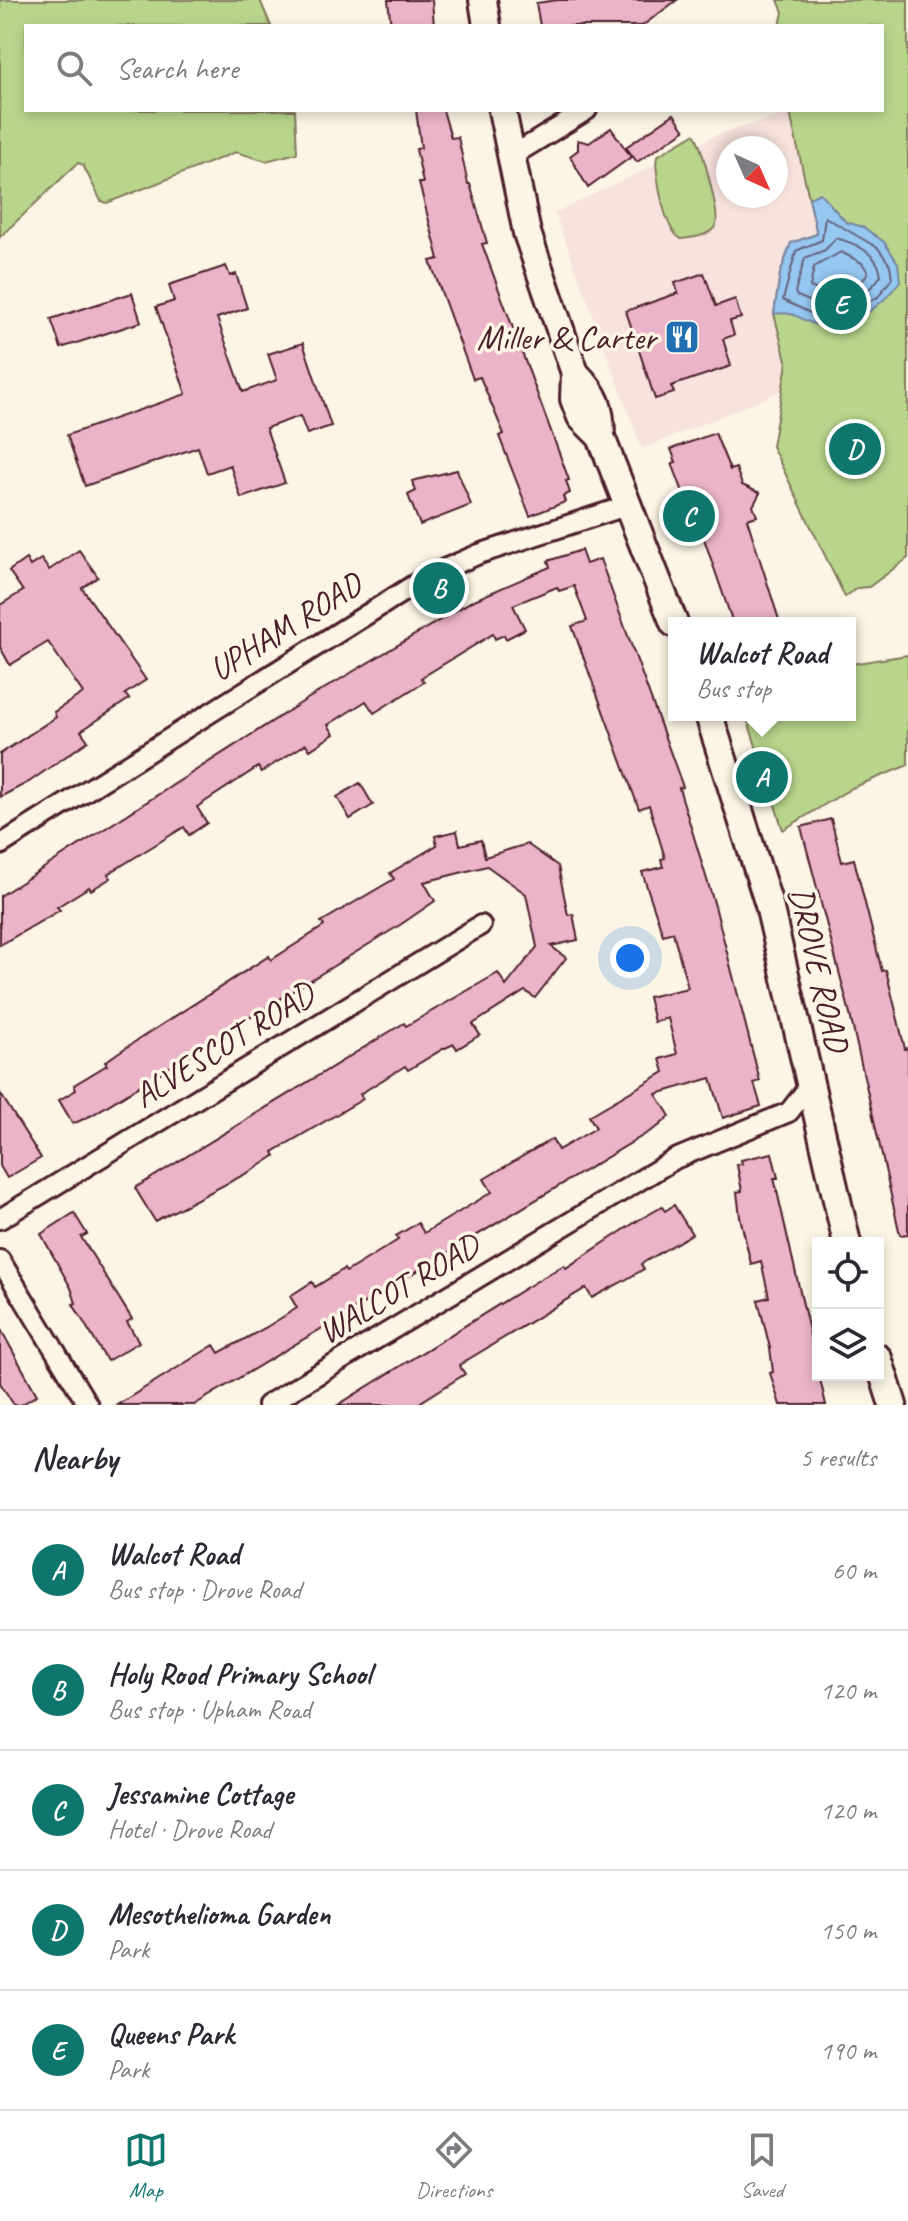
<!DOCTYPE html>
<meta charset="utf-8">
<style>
body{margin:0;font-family:Caveat,sans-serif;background:#f7f7f7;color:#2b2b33}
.controls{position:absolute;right:24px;bottom:24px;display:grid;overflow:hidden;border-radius:0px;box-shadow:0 4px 12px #0003}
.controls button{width:72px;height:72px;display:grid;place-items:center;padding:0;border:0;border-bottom:2px solid #e1e1e2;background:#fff;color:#2b2b33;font:40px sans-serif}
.compass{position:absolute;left:716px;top:136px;width:72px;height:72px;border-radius:50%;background:#fff;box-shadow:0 4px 12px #0003;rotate:135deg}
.you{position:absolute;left:630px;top:958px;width:28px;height:28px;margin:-20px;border:6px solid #fff;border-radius:50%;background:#1a73e8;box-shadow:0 0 0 12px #1a73e833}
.badge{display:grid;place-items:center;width:52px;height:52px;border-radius:50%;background:#0f766e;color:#fff;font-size:26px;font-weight:700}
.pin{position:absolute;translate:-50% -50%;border:4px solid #fff;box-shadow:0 2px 8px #0006}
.popup{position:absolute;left:668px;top:617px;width:188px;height:104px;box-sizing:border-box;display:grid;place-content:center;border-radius:0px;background:#fff;filter:drop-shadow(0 2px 6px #0005);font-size:26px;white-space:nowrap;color:#7c7c81}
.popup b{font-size:30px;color:#2b2b33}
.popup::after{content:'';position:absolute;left:50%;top:100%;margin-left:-16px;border:16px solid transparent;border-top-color:#fff}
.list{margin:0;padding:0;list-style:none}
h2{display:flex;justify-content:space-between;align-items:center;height:104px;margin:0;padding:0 32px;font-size:34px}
h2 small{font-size:26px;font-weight:400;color:#7c7c81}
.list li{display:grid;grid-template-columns:52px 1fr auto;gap:24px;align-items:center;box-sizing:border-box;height:120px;padding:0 32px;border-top:2px solid #e1e1e2}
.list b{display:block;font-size:30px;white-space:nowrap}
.list p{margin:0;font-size:26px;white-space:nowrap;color:#7c7c81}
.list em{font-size:26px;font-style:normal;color:#7c7c81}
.icon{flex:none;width:44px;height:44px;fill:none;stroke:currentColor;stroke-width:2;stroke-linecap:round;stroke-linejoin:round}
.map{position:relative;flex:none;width:908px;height:1405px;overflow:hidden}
.search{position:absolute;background:#fff;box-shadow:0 4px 12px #0003;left:24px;right:24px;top:24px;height:88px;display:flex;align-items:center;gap:20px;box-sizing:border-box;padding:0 28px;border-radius:0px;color:#7c7c81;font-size:30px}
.sheet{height:704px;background:#fff}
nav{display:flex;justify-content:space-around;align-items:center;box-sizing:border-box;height:112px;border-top:2px solid #e1e1e2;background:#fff;font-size:22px;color:#7c7c81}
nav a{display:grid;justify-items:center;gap:4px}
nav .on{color:#0f766e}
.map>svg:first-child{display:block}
.built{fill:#f7e2dd;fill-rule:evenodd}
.green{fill:#b9d58c;stroke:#827a5c;stroke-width:2}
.water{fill:#95c7f1;stroke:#7784a2;stroke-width:2}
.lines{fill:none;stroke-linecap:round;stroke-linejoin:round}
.shore{stroke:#68627a;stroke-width:2}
.building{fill:#ecb4c9;stroke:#4a1f2b;stroke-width:2}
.minor-casing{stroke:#4a1f2b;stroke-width:24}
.secondary-casing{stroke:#4a1f2b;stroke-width:32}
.minor{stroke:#fcf5e5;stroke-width:18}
.secondary{stroke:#fcf5e5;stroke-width:26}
.labels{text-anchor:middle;stroke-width:7;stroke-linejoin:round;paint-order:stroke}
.poi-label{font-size:34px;fill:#4a1f2b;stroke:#fcf5e5;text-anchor:end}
.street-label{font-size:34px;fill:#4a1f2b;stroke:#fcf5e5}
</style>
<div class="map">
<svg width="908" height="1405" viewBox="0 0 908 1405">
<rect width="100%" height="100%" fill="#fcf5e5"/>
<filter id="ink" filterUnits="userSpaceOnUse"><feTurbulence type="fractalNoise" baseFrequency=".0125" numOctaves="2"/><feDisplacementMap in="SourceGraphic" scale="16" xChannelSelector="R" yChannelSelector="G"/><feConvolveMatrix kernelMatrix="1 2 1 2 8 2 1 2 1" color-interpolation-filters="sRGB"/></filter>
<g filter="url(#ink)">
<path class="built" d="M790 113 817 234 791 243 780 275 776 295 787 364 782 391 642 449 555 213 719 134ZM728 148H776V196H728Z"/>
<g class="green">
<polygon points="0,0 260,0 271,26 26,26 26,110 295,110 297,153 266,161 236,152 107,203 101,201 83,165 78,163 0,237"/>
<polygon points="778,0 908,0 908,558 869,587 857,588 845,597 772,446 787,364 774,314 780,274 791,243 817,234 790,113 801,110 882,110 882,26 780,26 783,12"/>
<path d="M694 134C700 138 720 215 716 225 711 236 691 238 681 239 664 229 658 183 656 164L657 156Z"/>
<polygon points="908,655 908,765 852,788 783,830 746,715 850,715 850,664"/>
</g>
<path class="water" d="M820 193 846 222 863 227 884 242 898 263 900 281C884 303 852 331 821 326 802 323 798 310 774 314L780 274 791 243 817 234 809 198Z"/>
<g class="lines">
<g class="shore">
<polygon points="825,217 878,248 890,265 892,278 878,297 837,317 821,318 783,300 796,251 822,240"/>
<path d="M836 238C855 243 878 253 881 275 872 290 846 309 827 308 818 307 807 299 797 296L795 292 805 258 825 250Z"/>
<polygon points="841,252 862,263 868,272 863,280 831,295 810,287 814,267"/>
</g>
</g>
<g class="building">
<polygon points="388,0 432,0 434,26 391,26"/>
<polygon points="558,0 677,0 642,26 540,26 536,3"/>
<polygon points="416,110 443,110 451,138 458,137 468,184 470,184 487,243 482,244 569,480 566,481 570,493 563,496 565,502 530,516 499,436 504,434 480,377 473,379 430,261 439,259 419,183 423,183 416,149 421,148"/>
<polygon points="674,114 685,130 637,162 626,147"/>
<polygon points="611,128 631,157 588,188 570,156 578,150 578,140 589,143"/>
<polygon points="226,266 230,276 236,274 247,308 217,318 243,392 277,380 268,354 303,343 331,426 307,434 300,416 266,428 285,483 241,498 230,465 207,473 198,447 85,486 67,435 186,394 156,307 174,301 169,285"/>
<polygon points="704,273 716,306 735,299 741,318 730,321 734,335 723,339 731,366 671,386 674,393 655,399 626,311 678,293 675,283"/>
<polygon points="132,293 141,322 61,348 51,319"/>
<polygon points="715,433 730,470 736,468 742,485 760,493 753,506 757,516 747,519 780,623 733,623 691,501 686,491 683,492 672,463 676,462 671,449"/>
<polygon points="457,470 471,505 420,525 408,495 416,491 412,481"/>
<polygon points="79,550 98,577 82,588 146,680 125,694 129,699 81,731 88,741 29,782 0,797 0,754 56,717 54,712 83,693 48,642 10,665 0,647 0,605 23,591 9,571 26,559 30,566 41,559 49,570"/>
<polygon points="581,550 586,564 600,559 683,787 679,788 715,906 760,1081 754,1083 761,1106 723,1118 711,1078 656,1094 670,1116 659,1126 194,1405 117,1405 214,1345 219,1353 265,1328 297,1308 290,1296 312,1282 315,1287 344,1269 346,1272 398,1240 396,1236 418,1223 424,1233 492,1192 484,1179 552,1139 558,1150 596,1128 589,1116 664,1072 660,1059 677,1054 668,1018 654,1022 648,997 688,988 673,932 663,935 642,872 663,867 661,859 665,858 649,805 639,809 572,626 587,621 574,586 559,591 557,587 513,605 525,629 506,639 504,635 495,639 493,634 421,678 424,682 374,713 366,701 328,725 334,734 310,750 306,744 261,772 258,767 197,807 207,823 189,835 184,827 108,874 111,878 91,890 89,887 57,907 60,910 0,945 0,896 307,699 472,601 550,567 548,561"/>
<polygon points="360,783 373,805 350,819 337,797"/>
<polygon points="831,819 842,862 854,859 882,971 886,970 905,1049 908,1048 908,1234 900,1235 848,1006 801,827"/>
<polygon points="457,831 460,845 481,840 485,857 527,844 558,866 568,915 573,914 578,940 551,946 566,958 535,998 525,991 473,1024 480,1035 457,1049 454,1044 443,1049 408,1070 405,1066 360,1094 363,1099 273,1152 275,1156 255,1169 155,1221 135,1188 404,1023 406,1026 498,973 506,986 537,947 526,894 487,866 424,882 435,901 400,925 92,1115 73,1124 59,1100 76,1090 74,1085 107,1065 105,1062 119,1052 269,956 271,960 324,926 321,922 394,879 390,873 437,845 435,836"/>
<polygon points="0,1093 41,1158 7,1178 0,1166"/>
<polygon points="772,1153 778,1178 774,1178 826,1405 780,1405 770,1373 773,1372 770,1348 758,1300 769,1297 761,1261 751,1264 740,1217 737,1192 742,1191 737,1165 742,1164 741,1160"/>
<polygon points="674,1205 692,1234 641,1264 644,1269 620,1283 592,1298 586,1288 459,1365 465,1374 416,1405 338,1405 527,1287 564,1265 566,1268 637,1221 662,1207 665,1211"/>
<polygon points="74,1213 87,1234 81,1237 132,1319 127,1322 139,1342 107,1361 73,1304 76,1303 71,1288 41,1234"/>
<polygon points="0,1328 37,1395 21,1405 14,1405 0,1383"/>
</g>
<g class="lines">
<g class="minor-casing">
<g id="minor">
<polyline points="510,157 587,110"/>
<polyline points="0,845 428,576 479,554 626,506"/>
<polyline points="0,1219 481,925"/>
<polyline points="0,1260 88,1405"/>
<polyline points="267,1405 675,1159 789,1112 810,1085"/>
</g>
</g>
<g class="secondary-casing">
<g id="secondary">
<polyline points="483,0 487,26"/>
<polyline points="502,110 527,233 575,373 574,399 581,417 601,437"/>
<path d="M575 373C596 394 601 408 601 437L674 623"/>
<polyline points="709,715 769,905 847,1243"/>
<polyline points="878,1358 893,1405"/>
</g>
</g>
<use href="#minor" class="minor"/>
<use href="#secondary" class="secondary"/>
</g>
</g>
<defs>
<g id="restaurant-square" transform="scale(1.8)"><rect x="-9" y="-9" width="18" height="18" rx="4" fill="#1f6fb2" stroke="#fcf5e5"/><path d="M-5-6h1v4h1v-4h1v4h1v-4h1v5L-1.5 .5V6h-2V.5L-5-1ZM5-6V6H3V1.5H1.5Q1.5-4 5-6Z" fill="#fff"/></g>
</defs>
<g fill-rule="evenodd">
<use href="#restaurant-square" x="682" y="337"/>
</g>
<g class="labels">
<g class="poi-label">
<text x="656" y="349">Miller &amp; Carter</text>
</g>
<g class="street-label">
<text transform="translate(285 626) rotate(-32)" y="12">UPHAM ROAD</text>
<text transform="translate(820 969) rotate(77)" y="12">DROVE ROAD</text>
<text transform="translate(223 1044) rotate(-32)" y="12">ALVESCOT ROAD</text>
<text transform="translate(398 1288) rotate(-31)" y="12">WALCOT ROAD</text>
</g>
</g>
</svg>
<div class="controls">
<button><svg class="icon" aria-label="locate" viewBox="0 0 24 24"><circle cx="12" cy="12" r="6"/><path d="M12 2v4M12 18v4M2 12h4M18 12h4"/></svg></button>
<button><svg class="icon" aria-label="layers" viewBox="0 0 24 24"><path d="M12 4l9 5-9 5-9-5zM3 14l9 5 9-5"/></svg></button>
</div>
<svg class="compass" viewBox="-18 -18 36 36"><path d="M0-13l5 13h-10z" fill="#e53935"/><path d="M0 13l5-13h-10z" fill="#7c7c81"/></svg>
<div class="you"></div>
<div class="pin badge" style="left:762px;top:777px">A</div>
<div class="popup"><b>Walcot Road</b>Bus stop</div>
<div class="pin badge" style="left:439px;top:588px">B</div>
<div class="pin badge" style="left:689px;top:516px">C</div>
<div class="pin badge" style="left:855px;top:449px">D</div>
<div class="pin badge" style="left:841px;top:304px">E</div>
<div class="search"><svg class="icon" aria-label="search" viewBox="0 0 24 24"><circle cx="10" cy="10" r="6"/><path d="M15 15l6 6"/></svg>Search here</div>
</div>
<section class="sheet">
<h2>Nearby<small>5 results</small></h2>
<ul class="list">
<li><span class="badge">A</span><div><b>Walcot Road</b><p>Bus stop · Drove Road</p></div><em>60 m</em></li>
<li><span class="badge">B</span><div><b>Holy Rood Primary School</b><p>Bus stop · Upham Road</p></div><em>120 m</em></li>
<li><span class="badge">C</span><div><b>Jessamine Cottage</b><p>Hotel · Drove Road</p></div><em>120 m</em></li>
<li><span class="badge">D</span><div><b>Mesothelioma Garden</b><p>Park</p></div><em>150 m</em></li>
<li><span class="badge">E</span><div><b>Queens Park</b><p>Park</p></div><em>190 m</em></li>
</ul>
</section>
<nav>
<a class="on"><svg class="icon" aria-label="map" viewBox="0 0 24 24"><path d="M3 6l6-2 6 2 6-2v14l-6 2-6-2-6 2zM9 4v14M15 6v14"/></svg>Map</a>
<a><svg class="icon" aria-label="directions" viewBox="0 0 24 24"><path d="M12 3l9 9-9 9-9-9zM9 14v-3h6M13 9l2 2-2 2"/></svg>Directions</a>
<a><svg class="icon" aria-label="saved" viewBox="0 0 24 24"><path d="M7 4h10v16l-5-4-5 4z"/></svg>Saved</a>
</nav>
